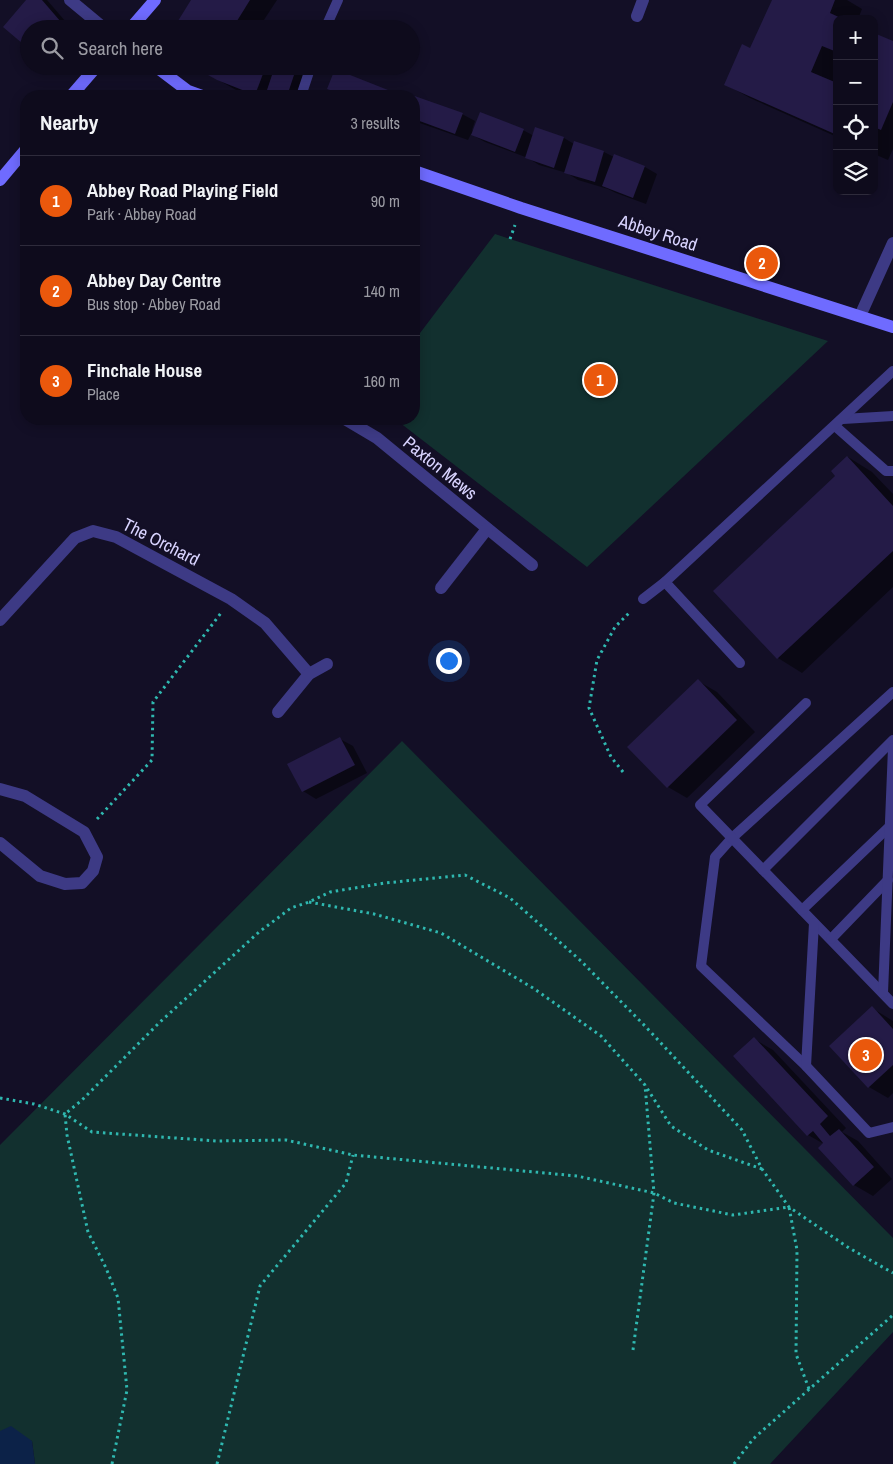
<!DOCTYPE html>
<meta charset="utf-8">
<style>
body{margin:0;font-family:"Archivo Narrow",sans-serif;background:#171425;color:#f1f3f6}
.controls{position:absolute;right:15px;top:15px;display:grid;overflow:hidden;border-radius:10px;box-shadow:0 2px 12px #0003}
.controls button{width:45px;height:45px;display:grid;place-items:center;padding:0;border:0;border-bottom:1px solid #2e2b3b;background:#0e0b1c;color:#f1f3f6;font:25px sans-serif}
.you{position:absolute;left:448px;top:660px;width:18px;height:18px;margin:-12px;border:4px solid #fff;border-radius:50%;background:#1a73e8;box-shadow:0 0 0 8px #1a73e833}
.badge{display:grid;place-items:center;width:32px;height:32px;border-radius:50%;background:#ea580c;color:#fff;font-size:16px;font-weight:700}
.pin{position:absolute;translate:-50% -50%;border:2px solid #fff;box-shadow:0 1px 5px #0006}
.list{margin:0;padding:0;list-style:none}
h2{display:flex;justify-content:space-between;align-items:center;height:65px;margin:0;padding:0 20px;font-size:21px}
h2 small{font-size:16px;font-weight:400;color:#9b9ba3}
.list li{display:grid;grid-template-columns:32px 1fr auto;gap:15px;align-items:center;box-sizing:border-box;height:90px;padding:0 20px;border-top:1px solid #2e2b3b}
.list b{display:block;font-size:19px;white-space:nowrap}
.list p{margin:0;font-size:16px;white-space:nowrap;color:#9b9ba3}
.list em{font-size:16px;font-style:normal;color:#9b9ba3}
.icon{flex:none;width:28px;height:28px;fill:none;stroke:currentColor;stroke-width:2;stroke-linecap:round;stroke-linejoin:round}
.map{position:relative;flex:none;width:893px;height:1464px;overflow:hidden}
.search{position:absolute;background:#0e0b1c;box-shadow:0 2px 12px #0003;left:20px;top:20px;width:400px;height:55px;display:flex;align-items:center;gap:12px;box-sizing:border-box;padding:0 18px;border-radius:28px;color:#9b9ba3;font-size:19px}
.panel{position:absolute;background:#0e0b1c;box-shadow:0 2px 12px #0003;left:20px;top:90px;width:400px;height:335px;border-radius:20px}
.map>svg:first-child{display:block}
.green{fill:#12302f}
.water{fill:#0c2248}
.shadow{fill:#0007}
.building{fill:#241b47}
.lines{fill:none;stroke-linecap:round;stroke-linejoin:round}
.path{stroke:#2fb8b0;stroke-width:3;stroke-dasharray:2.5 4;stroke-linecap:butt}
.lane{stroke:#3d3a85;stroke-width:10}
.street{stroke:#3d3a85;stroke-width:12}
.secondary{stroke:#6f6bff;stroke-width:12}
.labels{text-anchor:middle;stroke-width:5;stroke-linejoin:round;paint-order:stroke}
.street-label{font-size:18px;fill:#d9d4ff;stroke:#130f26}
</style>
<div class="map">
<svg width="893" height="1464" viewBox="0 0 893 1464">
<rect width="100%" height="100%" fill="#130f26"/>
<g class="green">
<polygon points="495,234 510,239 828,341 587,567 395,419 414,419 414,341"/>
<polygon points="402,741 893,1238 893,1332 770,1464 35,1464 32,1441 0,1431 0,1145"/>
</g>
<polygon class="water" points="11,1426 32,1441 35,1464 0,1464 0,1431"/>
<g class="shadow">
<polygon points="28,0 47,0 72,29 29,29"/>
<polygon points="192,0 277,0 258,29 175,29"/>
<polygon points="773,0 847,0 862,9 858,19 837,19 837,137 750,98 725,84 751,49"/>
<polygon points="874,34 893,42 893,149 888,160 874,154"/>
<polygon points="52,66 68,66 63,72"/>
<polygon points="194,66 284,66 295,70 308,77 301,96 255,96 236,90"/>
<polygon points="329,89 388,91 397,96 342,96"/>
<polygon points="414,97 462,114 475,121 472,130 474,131 523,130 534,136 536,129 564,138 574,144 574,142 604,152 614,157 614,156 645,167 657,174 646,204 616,193 608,189 578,180 567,173 539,165 528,158 485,142 471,134 468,140 414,121"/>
<polygon points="848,457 872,472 893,494 893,587 802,673 778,658 715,591 837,476"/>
<polygon points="698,681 717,692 755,732 687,798 668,787"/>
<polygon points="340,739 353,746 367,773 316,799 303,791"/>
<polygon points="872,1008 893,1021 893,1093 888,1098 869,1087"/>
<polygon points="754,1039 773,1050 846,1128 842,1132 858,1141 892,1179 873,1196 854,1185 819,1148 824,1144 808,1135"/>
</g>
<g class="building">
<polygon points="26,0 42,0 67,29 29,29 29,49 3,27"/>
<polygon points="191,0 250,0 232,29 173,29"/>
<polygon points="772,0 835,0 830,13 843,19 837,19 837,52 822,46 811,72 837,83 837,135 724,85 742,44 750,48"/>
<polygon points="874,33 893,41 893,102 881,130 874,127"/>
<polygon points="192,66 266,66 255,95 217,80"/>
<polygon points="275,66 288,66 296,69 287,96 265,96"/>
<polygon points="335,69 388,90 386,96 346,96 327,89"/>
<polygon points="406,93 463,113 455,134 414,119 414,96 405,96"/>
<polygon points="480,112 524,129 515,152 471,135"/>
<polygon points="535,127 564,137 554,168 525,158"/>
<polygon points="574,141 604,151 595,182 564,173"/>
<polygon points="614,154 645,166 633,198 602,186"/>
<polygon points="847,456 893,506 893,551 777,659 713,591 835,476 831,471"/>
<polygon points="698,679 737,720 667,788 627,747"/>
<polygon points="340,737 355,765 302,792 287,764"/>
<polygon points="872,1006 893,1029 893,1065 868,1088 829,1046"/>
<polygon points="754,1037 828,1116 820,1124 830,1136 839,1129 874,1167 853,1186 818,1148 823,1143 813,1131 807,1136 733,1056"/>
</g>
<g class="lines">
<g class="path">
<polyline points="510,239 515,225"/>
<polyline points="623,772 611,757 589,708 597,660 615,627 631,611"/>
<polyline points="97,819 152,760 153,702 221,613"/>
<polyline points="309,902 374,914 441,933 533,988 601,1036 645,1085 671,1126 708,1150 762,1169"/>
<polyline points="0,1098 34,1104 65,1114 92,1132 217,1141 286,1140 353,1155 577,1176 654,1193 674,1203 733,1215 789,1207 797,1250 796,1354 809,1389"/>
<polyline points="633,1350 654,1193 645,1085"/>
<polyline points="112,1464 127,1390 118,1298 106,1268 88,1232 67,1135 65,1114 82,1100 160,1022 259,932 291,908 309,902 330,892 385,883 465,875 510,898 581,961 645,1026 742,1130 762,1169 789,1207 849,1248 893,1273"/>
<polyline points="217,1464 260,1286 346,1183 353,1155"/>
<polyline points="734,1464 753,1439 893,1315"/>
</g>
<g class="lane">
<polyline points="325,29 338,0"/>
<polyline points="301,96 311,66"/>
<polyline points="843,419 893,416"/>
<polyline points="835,426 886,471 893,471"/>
<polyline points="665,582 740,663"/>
<polyline points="643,599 665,582 893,371"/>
<polyline points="893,692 732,838 715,857 701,966 806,1066 869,1133 893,1127"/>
<polyline points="806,703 700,805 893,1004"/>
<polyline points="763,870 893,740"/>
<polyline points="802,910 890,826"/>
<polyline points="831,939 888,880"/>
<polyline points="883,993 893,748"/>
<polyline points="806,1066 814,923"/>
</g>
<g class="street">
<polyline points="70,0 105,29"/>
<polyline points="637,16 643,0"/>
<polyline points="860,316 893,243"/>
<polyline points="345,419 377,438 532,565"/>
<polyline points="441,588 487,529"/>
<polyline points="0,620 75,538 93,531 116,537 231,599 265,623 309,674"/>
<polyline points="278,712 309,674 327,664"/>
<polyline points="0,789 25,796 84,832 97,857 93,871 82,883 65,884 40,876 0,843"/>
</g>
<g class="secondary">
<polyline points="130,29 155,0"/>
<polyline points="155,66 188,91 202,96"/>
<polyline points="71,96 97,66"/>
<polyline points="414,171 521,208 893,327"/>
<polyline points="0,180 26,149"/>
</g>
</g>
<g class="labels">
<g class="street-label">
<text transform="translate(658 233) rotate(18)" y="6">Abbey Road</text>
<text transform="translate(440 468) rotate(39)" y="6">Paxton Mews</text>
<text transform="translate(161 542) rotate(27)" y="6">The Orchard</text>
</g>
</g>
</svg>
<div class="controls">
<button>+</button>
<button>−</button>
<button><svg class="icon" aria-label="locate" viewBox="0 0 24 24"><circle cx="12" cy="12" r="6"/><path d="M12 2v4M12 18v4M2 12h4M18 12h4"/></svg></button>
<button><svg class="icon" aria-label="layers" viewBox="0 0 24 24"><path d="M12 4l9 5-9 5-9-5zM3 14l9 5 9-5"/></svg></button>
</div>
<div class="you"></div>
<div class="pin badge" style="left:600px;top:380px">1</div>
<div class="pin badge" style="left:762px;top:263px">2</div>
<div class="pin badge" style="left:866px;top:1055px">3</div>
<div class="search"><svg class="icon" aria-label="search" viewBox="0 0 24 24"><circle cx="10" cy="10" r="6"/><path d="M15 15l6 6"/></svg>Search here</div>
<section class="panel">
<h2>Nearby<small>3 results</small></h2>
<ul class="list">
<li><span class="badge">1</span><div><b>Abbey Road Playing Field</b><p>Park · Abbey Road</p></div><em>90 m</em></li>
<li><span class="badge">2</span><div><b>Abbey Day Centre</b><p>Bus stop · Abbey Road</p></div><em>140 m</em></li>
<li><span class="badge">3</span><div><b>Finchale House</b><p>Place</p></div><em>160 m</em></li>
</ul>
</section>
</div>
